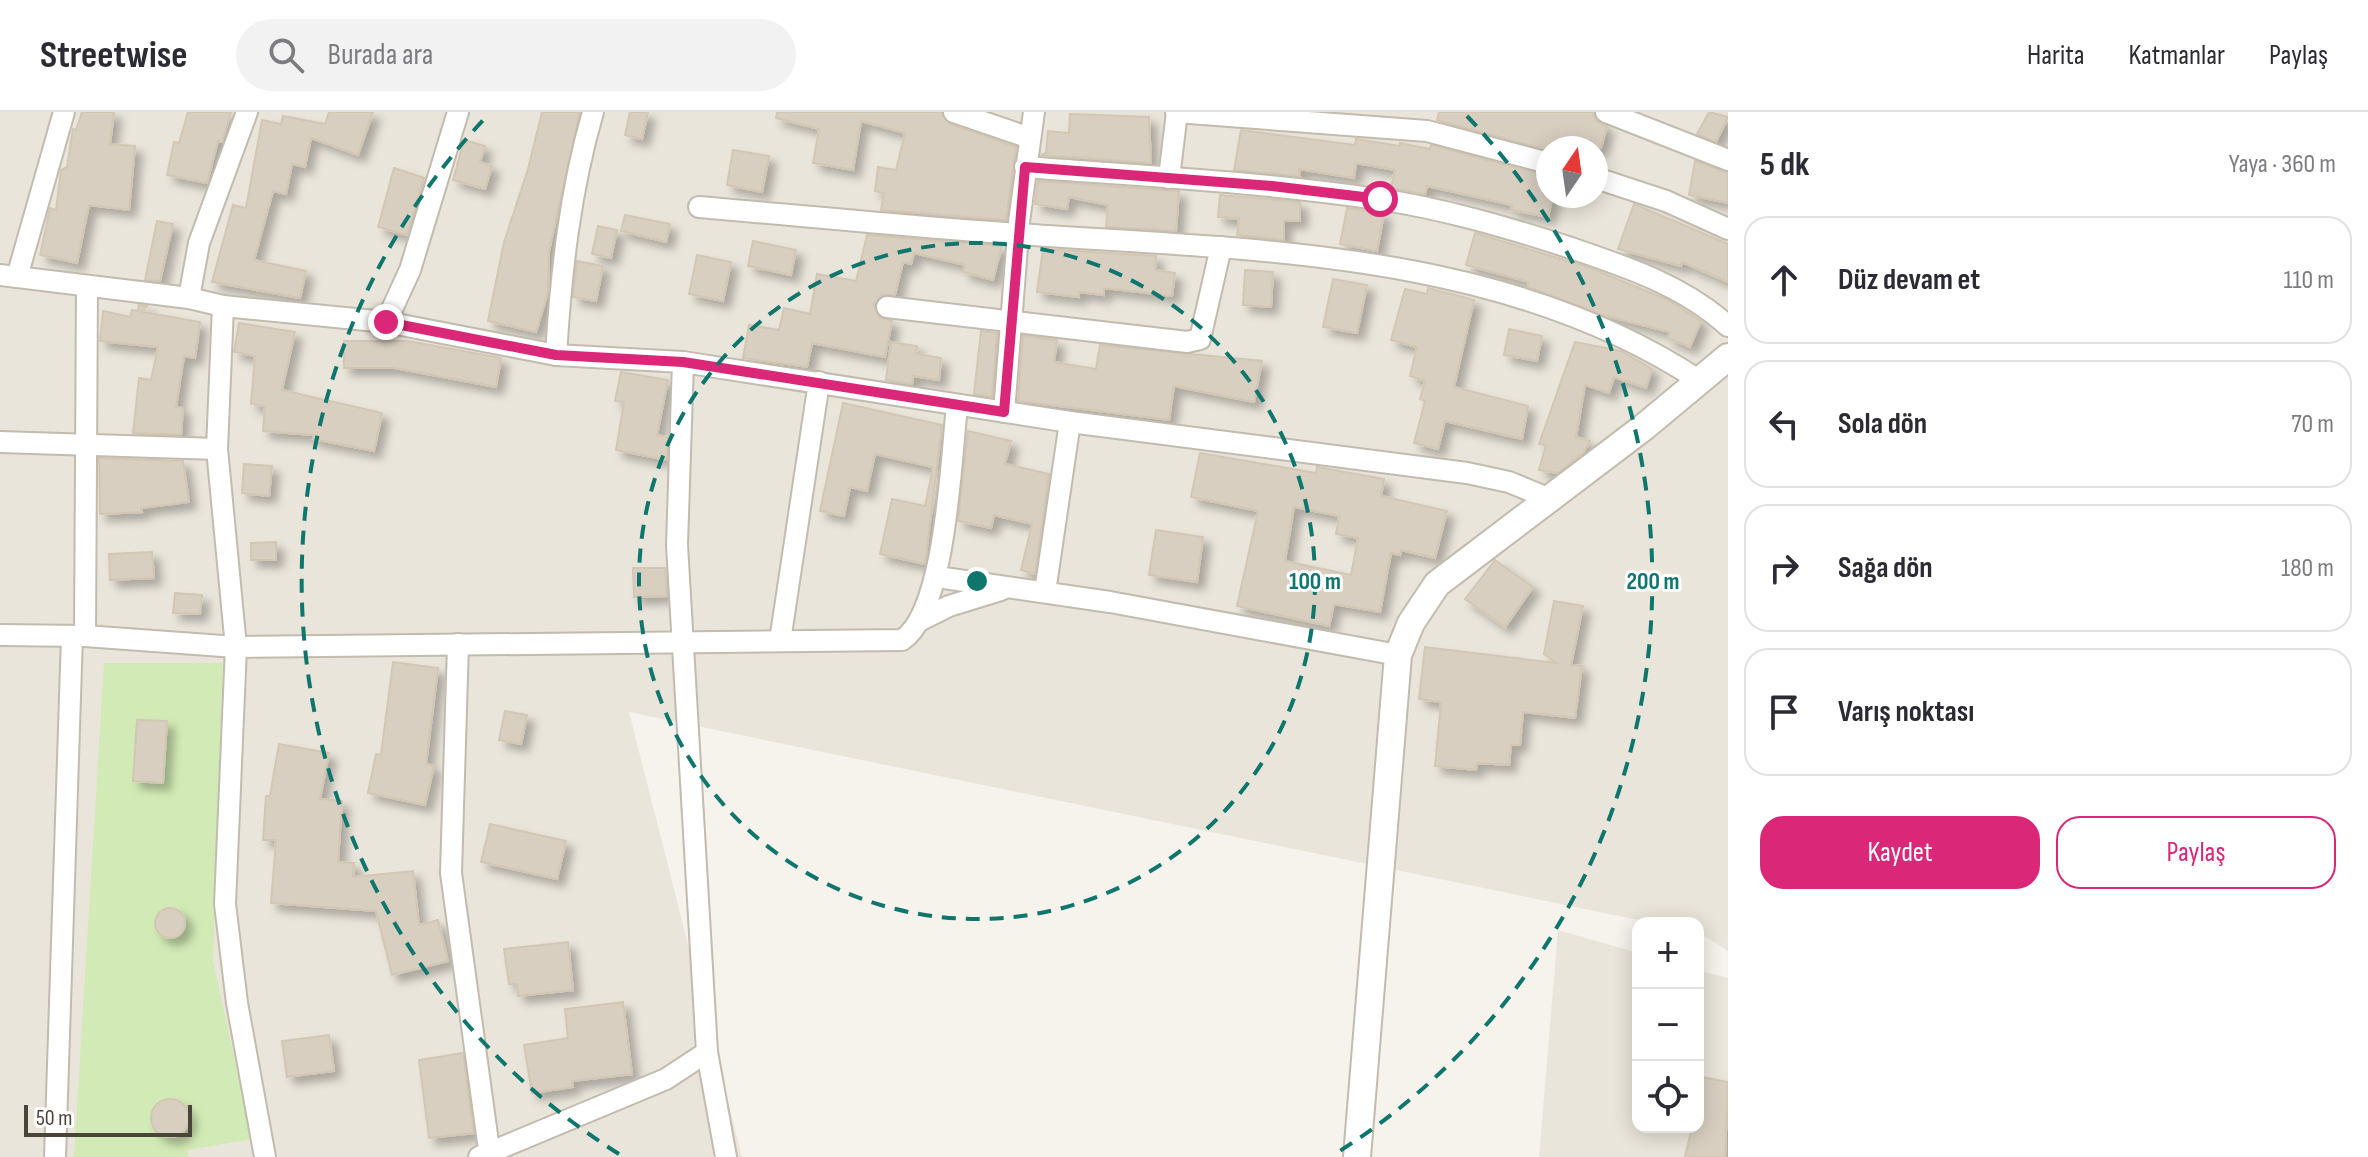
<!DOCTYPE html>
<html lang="tr">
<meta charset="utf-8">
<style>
body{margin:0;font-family:"Sofia Sans Condensed",sans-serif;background:#f2f2f3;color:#2b2b33}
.controls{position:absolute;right:24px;bottom:24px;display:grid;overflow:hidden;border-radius:16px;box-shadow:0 4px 20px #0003}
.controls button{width:72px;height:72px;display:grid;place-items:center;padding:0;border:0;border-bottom:2px solid #e1e1e2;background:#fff;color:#2b2b33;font:40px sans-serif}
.compass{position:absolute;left:1536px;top:24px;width:72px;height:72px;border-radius:50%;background:#fff;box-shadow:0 4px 20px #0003;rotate:13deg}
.scale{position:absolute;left:24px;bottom:20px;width:168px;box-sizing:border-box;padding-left:8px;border:4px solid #4b4439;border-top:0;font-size:22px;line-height:28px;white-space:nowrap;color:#4b4439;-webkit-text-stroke:6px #fff;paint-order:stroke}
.stop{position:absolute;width:24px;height:24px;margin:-18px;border:6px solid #db2777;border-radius:50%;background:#fff}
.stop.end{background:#db2777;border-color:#fff;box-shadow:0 2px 8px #0008}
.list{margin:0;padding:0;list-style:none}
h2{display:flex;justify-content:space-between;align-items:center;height:104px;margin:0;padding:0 32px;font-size:34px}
h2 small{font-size:26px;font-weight:400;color:#7c7c81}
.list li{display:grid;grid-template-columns:52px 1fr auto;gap:24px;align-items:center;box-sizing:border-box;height:128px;margin:0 16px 16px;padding:0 16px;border:2px solid #e1e1e2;border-radius:24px}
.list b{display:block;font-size:30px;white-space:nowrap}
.list em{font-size:26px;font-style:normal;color:#7c7c81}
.actions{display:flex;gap:16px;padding:24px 32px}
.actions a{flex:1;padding:18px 0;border:2px solid #db2777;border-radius:24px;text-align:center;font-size:28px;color:#db2777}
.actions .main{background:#db2777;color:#fff}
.icon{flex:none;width:44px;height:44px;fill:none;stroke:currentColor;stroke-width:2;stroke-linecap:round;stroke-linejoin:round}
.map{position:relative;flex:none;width:1728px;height:1045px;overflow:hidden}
header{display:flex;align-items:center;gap:48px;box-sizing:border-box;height:112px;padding:0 40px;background:#fff;border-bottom:2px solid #e1e1e2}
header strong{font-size:38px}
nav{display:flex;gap:44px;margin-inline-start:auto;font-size:28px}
.search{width:560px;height:72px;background:#f2f2f3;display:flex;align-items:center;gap:20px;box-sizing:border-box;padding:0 28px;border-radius:44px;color:#7c7c81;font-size:30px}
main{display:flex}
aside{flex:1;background:#fff}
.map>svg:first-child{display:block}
.residential{fill:#eae5da;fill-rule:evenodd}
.green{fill:#d2eab5}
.building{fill:#d8cfc1;stroke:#d3c7b4;stroke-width:2;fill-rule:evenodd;filter:url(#shadow)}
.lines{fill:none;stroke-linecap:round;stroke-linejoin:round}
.minor-casing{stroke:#c2bbae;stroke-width:24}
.tertiary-casing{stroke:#c2bbae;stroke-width:30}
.minor{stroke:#fff;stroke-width:20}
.tertiary{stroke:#fff;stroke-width:26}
.route{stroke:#db2777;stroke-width:10}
.ring{fill:none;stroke:#0f766e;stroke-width:4;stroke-dasharray:14 10}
.centre{fill:#0f766e;stroke:#fff;stroke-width:4}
.ring-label{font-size:24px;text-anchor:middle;font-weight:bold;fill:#0f766e;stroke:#fff;stroke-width:6;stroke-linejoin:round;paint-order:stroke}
</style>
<header>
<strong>Streetwise</strong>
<div class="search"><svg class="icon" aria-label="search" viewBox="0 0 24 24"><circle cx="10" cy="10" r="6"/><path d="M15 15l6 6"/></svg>Burada ara</div>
<nav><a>Harita</a><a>Katmanlar</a><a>Paylaş</a></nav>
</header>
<main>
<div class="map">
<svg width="1728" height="1045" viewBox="0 0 1728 1045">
<defs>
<filter id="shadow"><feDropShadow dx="7" dy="7" stdDeviation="4" flood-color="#0004"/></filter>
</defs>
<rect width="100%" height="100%" fill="#f6f3ec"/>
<g class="residential">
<path d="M0 0H1728V839L1698 820V811H1653L629 600 742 1045H0ZM1548 36H1596V84H1548Z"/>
<polygon points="1558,818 1638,841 1638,1015 1698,1015 1698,858 1728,866 1728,1045 1539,1045"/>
</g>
<polygon class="green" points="104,551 223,551 213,849 252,1027 187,1038 188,1045 74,1045"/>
<g class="building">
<polygon points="82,0 114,0 110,32 135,34 129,98 89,93 77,151 40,143 50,96 56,98 61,58 67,55 73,17 76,18"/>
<polygon points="188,0 231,0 222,30 218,29 207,71 167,63 174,30 179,31"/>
<polygon points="329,0 373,0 358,43 311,26 305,55 292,52 286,82 273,79 254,148 306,159 300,186 212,170 233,93 246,96 262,8 281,12 283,4 325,12"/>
<polygon points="542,0 580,0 549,139 548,180 536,220 488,209 504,130 528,57"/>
<polygon points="630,0 648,0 642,27 625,23"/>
<polygon points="777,0 941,0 950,12 1016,35 1006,108 881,98 884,81 875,79 878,55 896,58 905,21 861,9 853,58 813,51 819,17 776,6"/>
<polygon points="1439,0 1593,0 1596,9 1607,14 1601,36 1548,38 1437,8"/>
<polygon points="1709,0 1728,5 1716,30 1697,22"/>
<polygon points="1070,2 1149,5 1151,51 1041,43 1046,41 1048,19 1069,21"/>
<polygon points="1241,18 1355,33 1356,27 1400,34 1400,31 1430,37 1431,33 1548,64 1548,84 1553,84 1548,105 1511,98 1512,93 1427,74 1425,82 1391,76 1395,58 1356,51 1354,66 1299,57 1300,64 1234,58"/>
<polygon points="464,28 485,34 480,50 492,54 485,77 453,68"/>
<polygon points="733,38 769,44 762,80 727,73"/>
<polygon points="1695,49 1728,61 1728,91 1689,83"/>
<polygon points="394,56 424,66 407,123 378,115"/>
<polygon points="1038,69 1179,79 1176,119 1106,115 1108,93 1069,85 1067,97 1035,92"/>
<polygon points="1220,83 1300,90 1300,109 1284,109 1284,128 1237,123 1239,107 1218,105"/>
<polygon points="1634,92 1728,132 1728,170 1682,150 1681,154 1618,137"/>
<polygon points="1347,96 1384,101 1377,139 1340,132"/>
<polygon points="625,103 670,112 666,130 621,119"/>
<polygon points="157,109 173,112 160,169 145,168"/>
<polygon points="598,114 617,118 611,146 592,142"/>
<polygon points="1475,121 1588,155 1668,188 1701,209 1690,235 1668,226 1670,220 1606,204 1528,175 1529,170 1466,153"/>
<polygon points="867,123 1002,134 993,168 963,160 965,153 914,141 911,152 903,150 895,183 881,183 874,193 879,205 892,209 885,245 812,231 807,255 743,246 749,213 779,218 784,196 810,202 817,162 856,169"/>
<polygon points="753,129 796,138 791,163 748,154"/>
<polygon points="1043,137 1156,144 1155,158 1175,161 1172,184 1104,176 1104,183 1079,180 1079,185 1037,180"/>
<polygon points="697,143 731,150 723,189 689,182"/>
<polygon points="577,149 603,154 596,189 573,185"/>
<polygon points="1245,158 1273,160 1271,195 1243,193"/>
<polygon points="1333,167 1367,173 1357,221 1323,215"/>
<polygon points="1428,176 1474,188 1454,275 1528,294 1522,327 1445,309 1438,337 1414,331 1425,289 1420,287 1425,269 1410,264 1417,235 1391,228 1405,177 1427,182"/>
<polygon points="139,193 147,194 143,200 200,210 195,246 184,244 176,295 183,296 181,323 133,321 139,266 151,268 158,235 100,229 103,199 130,205 132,198 138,199"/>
<polygon points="239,211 295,220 282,278 382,301 374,339 313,327 314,323 263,319 265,294 251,292 255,244 234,240"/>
<polygon points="1509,217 1542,224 1537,249 1504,243"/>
<polygon points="981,219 997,221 992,285 974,282"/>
<polygon points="1023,224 1057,228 1054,250 1096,257 1100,233 1262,249 1254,290 1174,274 1169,308 1018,289"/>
<polygon points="344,229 408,229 501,246 496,275 395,256 344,256"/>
<polygon points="891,230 917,234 916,242 941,246 939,268 913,264 912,272 886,268"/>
<polygon points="1575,230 1621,239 1652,257 1646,276 1614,265 1609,281 1585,273 1576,325 1590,329 1583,341 1558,361 1539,358 1546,333 1539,332"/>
<polygon points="621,260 668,268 657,323 668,325 667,348 616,338 624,290 615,289"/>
<polygon points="843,291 942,313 925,452 880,442 892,387 925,394 933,355 875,342 867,379 850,375 844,404 820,399"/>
<polygon points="968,319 1011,329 1005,352 1049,362 1035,462 1021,458 1032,412 994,403 991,416 958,409"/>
<path d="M1200 341 1316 361 1317 355 1384 367 1381 384 1447 399 1435 446 1401 438 1400 443 1391 441 1380 500 1334 492 1329 514 1237 494 1258 399 1191 385ZM1294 395 1339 404 1336 422 1358 426 1351 463 1285 449Z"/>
<polygon points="99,346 183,349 189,390 141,396 142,400 100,402"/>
<polygon points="244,352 272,354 269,384 242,381"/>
<polygon points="1156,418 1203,425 1197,470 1149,463"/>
<polygon points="276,430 276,448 251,448 251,431"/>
<polygon points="152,440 154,466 110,468 109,442"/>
<polygon points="1495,448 1533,475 1505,515 1465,487"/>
<polygon points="633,456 665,456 667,484 634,485"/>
<polygon points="175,481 202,483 200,502 173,501"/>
<polygon points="1554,489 1583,494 1571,553 1582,554 1575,606 1523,600 1520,633 1511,633 1509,653 1477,651 1476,658 1435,654 1441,590 1419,587 1425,535 1556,551 1544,542"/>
<polygon points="393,550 438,556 426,652 434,654 425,693 368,681 376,642 381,643"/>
<polygon points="505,599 527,603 521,632 499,628"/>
<polygon points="137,608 167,609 163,671 133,669"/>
<polygon points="279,632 329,641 320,687 342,689 338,750 354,751 353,765 413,759 419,813 438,808 448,849 392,863 376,799 271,791 276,728 263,728 266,684 270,684"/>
<polygon points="490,712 566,729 557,767 481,750"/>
<circle cx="170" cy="811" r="15"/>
<polygon points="568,830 573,878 518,884 517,872 509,872 504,837"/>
<polygon points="623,890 632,962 572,969 573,975 532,981 524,933 568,926 565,897"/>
<polygon points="329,923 334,959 287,965 282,929"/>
<polygon points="463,941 474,1021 429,1026 419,948"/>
<polygon points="1702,965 1728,970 1725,1045 1685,1045 1692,1015 1698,1015"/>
<circle cx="170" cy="1006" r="19"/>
</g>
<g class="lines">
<g class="minor-casing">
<g id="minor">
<polyline points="954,0 1030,26"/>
<polyline points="1176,0 1427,19 1548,51"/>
<polyline points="1606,0 1728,48"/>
<path d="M1025 55C1142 64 1261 70 1377 87 1442 96 1509 116 1571 136 1627 155 1684 174 1728 214"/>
<polyline points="1169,66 1177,0"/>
<polyline points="1596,66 1666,89 1728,117"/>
<path d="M699 95C805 104 912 115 1018 122 1248 138 1501 137 1700 269"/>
<polyline points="0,163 189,186 223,194 386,210 556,243 683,250 1070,310 1467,361 1509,370 1550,387"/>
<polyline points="17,165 64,0"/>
<polyline points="189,186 199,131 247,0"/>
<polyline points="223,194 217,337 236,535 225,792 237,891 265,1045"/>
<polyline points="887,195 1187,230 1200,227 1221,135"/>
<polyline points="386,210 410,158 458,0"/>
<path d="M556 243C561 161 570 79 593 0"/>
<polyline points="683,250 677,433 707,940 726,1045"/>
<polyline points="1004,300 1019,110 1034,0"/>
<polyline points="0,330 217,337"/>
<polyline points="937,465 1110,490 1398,543"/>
<polyline points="1045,480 1070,310"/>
<polyline points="919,509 949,494 1001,478"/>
<path d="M0 523 85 524 236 535 902 528C946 500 951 346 957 294"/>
<polyline points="85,524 87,174"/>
<polyline points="780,529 819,270"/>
<polyline points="458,532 451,761 490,1045"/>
<polyline points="55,1045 72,524"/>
<polyline points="479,1045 666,967 707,940"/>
</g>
</g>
<g class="tertiary-casing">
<polyline id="tertiary" points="1357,1045 1398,543 1411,511 1437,472 1644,315 1728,245"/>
</g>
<use href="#minor" class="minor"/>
<use href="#tertiary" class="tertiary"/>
</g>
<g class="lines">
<polyline class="route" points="386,210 556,243 683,250 1004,300 1025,55 1272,74 1380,87"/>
</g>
<g class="ring">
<circle cx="977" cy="469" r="338"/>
<path d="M619 1042A676 676 0 0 1 487 4M1467 4A676 676 0 0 1 1335 1042"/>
</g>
<circle cx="977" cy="469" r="12" class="centre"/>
<g class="ring-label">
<text x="1315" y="477">100 m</text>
<text x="1653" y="477">200 m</text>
</g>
</svg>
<div class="controls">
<button>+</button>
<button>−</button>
<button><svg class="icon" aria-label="locate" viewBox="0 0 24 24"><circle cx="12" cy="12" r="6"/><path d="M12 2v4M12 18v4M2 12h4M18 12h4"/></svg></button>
</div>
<svg class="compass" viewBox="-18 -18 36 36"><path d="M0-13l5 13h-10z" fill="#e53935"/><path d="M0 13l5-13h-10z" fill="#7c7c81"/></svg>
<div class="scale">50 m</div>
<div class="stop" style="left:1380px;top:87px"></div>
<div class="stop end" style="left:386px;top:210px"></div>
</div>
<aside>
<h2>5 dk<small>Yaya · 360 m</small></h2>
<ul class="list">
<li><svg class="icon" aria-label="ahead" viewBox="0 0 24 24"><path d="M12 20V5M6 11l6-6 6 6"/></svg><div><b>Düz devam et</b></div><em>110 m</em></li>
<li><svg class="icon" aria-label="left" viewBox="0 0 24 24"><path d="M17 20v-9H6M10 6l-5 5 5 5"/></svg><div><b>Sola dön</b></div><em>70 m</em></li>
<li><svg class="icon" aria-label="right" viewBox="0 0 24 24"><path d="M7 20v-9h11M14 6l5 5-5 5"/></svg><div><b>Sağa dön</b></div><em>180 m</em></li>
<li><svg class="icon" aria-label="arrive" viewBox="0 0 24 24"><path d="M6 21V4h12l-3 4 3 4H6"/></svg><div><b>Varış noktası</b></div></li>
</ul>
<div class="actions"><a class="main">Kaydet</a><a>Paylaş</a></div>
</aside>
</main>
